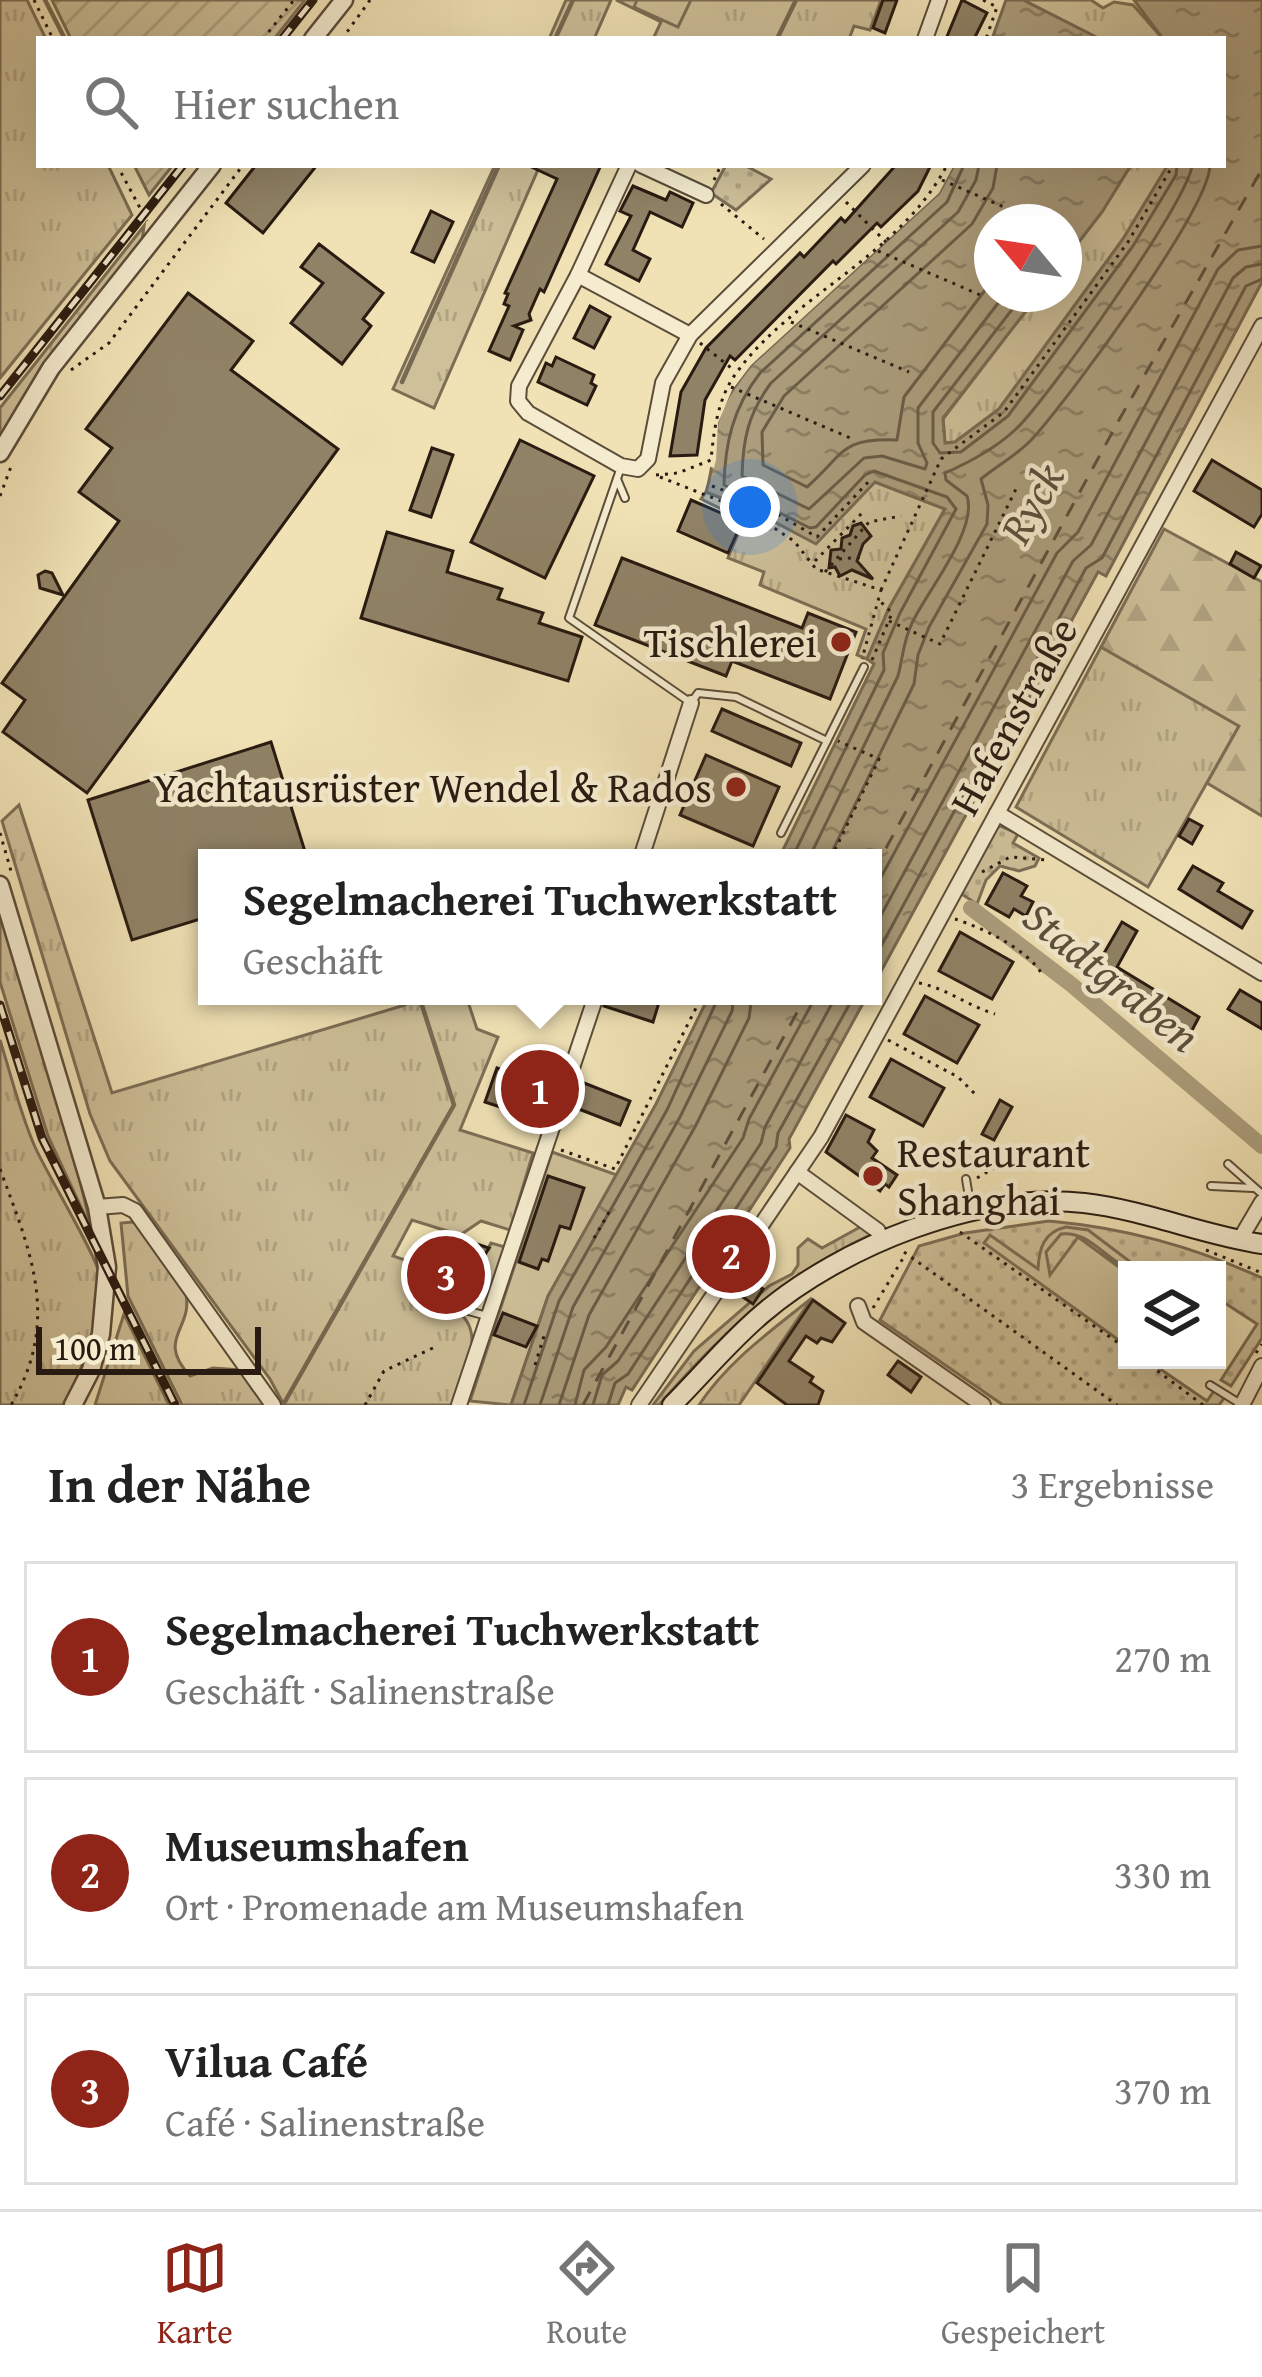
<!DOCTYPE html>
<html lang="de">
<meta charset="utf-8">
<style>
body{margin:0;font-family:"Gentium Book Plus",serif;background:#f6f6f6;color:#222}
.controls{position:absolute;right:36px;bottom:36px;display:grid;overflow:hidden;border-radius:0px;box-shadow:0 12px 48px #0002}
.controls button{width:108px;height:108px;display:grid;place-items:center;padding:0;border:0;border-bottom:3px solid #e0e0e0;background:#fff;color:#222;font:60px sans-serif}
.compass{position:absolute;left:974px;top:204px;width:108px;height:108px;border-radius:50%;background:#fff;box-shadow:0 12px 48px #0002;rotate:299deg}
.scale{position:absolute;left:36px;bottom:30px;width:225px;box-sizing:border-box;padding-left:12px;border:6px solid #291b11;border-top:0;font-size:33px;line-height:42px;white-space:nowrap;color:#291b11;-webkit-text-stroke:9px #f5eccf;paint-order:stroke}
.you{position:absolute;left:750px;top:507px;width:42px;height:42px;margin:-30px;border:9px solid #fff;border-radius:50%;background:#1a73e8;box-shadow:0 0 0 18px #1a73e833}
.badge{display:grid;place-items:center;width:78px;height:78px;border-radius:50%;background:#8f2418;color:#fff;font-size:39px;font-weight:700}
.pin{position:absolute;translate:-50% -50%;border:6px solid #fff;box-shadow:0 3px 12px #0006}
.popup{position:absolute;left:198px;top:849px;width:684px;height:156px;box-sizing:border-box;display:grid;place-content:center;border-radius:0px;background:#fff;filter:drop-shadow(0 3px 9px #0005);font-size:39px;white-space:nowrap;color:#767676}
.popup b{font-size:45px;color:#222}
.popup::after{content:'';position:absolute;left:50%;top:100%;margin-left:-24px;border:24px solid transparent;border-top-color:#fff}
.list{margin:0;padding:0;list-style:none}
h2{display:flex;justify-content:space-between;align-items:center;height:156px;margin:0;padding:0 48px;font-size:51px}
h2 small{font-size:39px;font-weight:400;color:#767676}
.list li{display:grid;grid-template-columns:78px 1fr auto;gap:36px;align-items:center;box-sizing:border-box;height:192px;margin:0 24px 24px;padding:0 24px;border:3px solid #e0e0e0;border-radius:0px}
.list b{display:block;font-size:45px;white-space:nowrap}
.list p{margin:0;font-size:39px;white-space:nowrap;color:#767676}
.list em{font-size:39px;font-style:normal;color:#767676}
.icon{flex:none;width:66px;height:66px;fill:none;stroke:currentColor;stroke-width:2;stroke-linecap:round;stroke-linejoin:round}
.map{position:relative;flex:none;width:1262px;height:1405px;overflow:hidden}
.search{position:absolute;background:#fff;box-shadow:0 12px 48px #0002;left:36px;right:36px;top:36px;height:132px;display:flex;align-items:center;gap:30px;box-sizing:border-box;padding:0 42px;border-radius:0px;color:#767676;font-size:45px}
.sheet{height:804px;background:#fff}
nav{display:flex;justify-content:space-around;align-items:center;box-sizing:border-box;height:168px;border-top:3px solid #e0e0e0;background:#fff;font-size:33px;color:#767676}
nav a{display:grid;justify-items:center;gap:6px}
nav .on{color:#8f2418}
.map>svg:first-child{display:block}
.grass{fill:url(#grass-tufts);stroke:#7c6e55;stroke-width:3}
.forest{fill:url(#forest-firs);stroke:#7c6e55;stroke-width:3}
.park{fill:url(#park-dots);stroke:#7c6e55;stroke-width:3}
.garden{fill:url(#garden-furrows);stroke:#7c6e55;stroke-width:3}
.pitch{fill:#cec099;stroke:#7c6e55;stroke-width:3}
.water{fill:url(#water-ripples);stroke:#786a52;stroke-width:3}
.pier{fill:#f0e2b5}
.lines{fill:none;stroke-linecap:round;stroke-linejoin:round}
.shore{stroke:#6a5c47;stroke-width:3}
.stream{stroke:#786a52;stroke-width:4.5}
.canal{stroke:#ac9e7d;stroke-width:16}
.ferry{stroke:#5d4f3c;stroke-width:3;stroke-dasharray:15 12;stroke-linecap:butt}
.building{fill:#908266;stroke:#291b11;stroke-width:3}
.service-casing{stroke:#5b4d3a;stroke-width:10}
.minor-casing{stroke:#5b4d3a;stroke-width:18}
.tertiary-casing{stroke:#5b4d3a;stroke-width:21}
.secondary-casing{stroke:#291b11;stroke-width:22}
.path{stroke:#291b11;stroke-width:3;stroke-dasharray:3 6;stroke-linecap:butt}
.service{stroke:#f5eccf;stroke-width:6}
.minor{stroke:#f5eccf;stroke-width:14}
.tertiary{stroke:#f5eccf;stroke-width:16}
.secondary{stroke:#f5eccf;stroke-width:18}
.rail-casing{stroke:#291b11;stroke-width:9}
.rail{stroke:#f5eccf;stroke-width:4.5;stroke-dasharray:14;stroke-linecap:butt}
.poi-dot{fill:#8f2418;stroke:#f5eccf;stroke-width:4.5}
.labels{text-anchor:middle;stroke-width:9;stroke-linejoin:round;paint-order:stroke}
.poi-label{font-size:42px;fill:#291b11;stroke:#f5eccf;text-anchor:end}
.street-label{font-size:42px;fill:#291b11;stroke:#f5eccf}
.water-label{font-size:45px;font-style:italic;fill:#5d4f3c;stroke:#f5eccf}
</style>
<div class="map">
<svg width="1262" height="1405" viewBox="0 0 1262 1405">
<defs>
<pattern id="grass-tufts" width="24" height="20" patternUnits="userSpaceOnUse" patternTransform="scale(3)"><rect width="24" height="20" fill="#cec099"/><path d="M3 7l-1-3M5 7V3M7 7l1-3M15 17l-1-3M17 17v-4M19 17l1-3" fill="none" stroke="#b1a483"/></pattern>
<pattern id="forest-firs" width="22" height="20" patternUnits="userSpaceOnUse" patternTransform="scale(3)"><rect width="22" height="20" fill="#cec099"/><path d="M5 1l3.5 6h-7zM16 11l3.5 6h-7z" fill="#b1a483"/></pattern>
<pattern id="park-dots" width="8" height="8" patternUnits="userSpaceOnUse" patternTransform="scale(3)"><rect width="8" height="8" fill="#cec099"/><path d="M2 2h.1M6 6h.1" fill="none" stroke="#b1a483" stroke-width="1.8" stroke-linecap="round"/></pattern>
<pattern id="garden-furrows" width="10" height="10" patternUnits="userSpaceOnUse" patternTransform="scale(3)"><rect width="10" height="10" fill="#cec099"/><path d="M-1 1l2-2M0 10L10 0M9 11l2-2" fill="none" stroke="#b1a483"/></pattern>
<pattern id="water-ripples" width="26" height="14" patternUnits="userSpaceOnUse" patternTransform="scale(3)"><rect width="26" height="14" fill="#ac9e7d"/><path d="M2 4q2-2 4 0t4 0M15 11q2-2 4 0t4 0" fill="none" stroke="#8c8065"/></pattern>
</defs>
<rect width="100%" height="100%" fill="#f0e2b5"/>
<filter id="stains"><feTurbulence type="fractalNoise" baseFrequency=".00167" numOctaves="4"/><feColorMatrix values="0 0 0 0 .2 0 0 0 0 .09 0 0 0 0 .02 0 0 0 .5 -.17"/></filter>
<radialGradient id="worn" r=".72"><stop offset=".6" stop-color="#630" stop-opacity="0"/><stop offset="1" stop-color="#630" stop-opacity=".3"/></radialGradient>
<g class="grass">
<polygon points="0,0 27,0 46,39 39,39 39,165 108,165 132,215 0,378"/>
<polygon points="566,0 611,0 594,39 549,39"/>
<polygon points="616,0 881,0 870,30 854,26 849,39 653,39 661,22"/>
<polygon points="1023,0 1091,0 1103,8 1114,2 1133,5 1163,39 1100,39"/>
<polygon points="495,165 540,165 434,408 393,389"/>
<polygon points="1131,165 1168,165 1123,239 999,409 955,442 945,443 943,419 1039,294 1064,294 1064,261 1102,212"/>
<polygon points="144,226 142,242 0,438 0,408"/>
<polygon points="875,482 945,509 889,608 867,659 857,655 866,629 760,585 764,572 728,558 744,520 701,499 706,492 752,510"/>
<polygon points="1101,647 1239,726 1148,887 1016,807"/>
<path d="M19 805 112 1093 405 1005 403 996H466L477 1029 498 1037 460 1130 533 1153 510 1230 481 1221 460 1235 412 1220 393 1256 428 1268V1272C459 1284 478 1270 491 1243L505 1247C494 1278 496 1300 459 1302L457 1311C488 1333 463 1375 453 1405H284L270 1379 110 1161 90 1114 2 821Z"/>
<polygon points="0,906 71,1144 92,1231 48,1136 0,982"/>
<path d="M0 1040C11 1075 20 1113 35 1147 45 1170 97 1257 98 1271 102 1316 85 1367 63 1405H0Z"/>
<path d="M133 1222 143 1227C156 1245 179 1269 185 1290 196 1329 154 1337 190 1376L213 1368 241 1370 264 1405H182L128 1296 121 1223Z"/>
<path d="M862 1226 872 1234C782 1276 724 1331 659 1405H653L694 1351 769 1286 792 1274 798 1265V1248L808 1239 822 1248Z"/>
<path d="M812 1298 739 1405H699C728 1361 772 1330 812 1298Z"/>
<polygon points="124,1314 169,1405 95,1405"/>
</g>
<polygon class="forest" points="1164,529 1262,582 1262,816 1207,783 1239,726 1101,647"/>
<g class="park">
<polygon points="726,165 744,165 771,179 736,210 711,193"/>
<polygon points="1000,826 1018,834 1013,843 1039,858 1035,866 1019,871 1000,866 986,880 977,904 960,893 993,831"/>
<path d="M1049 1221C1125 1228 1192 1246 1262 1278V1338L1231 1386 1221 1380 1257 1324 1217 1298V1270H1127V1360H1147L1207 1401 1214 1391 1225 1397 1219 1405H1003L880 1320 919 1246 965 1233Z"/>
</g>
<g class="garden">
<polygon points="52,0 305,0 274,39 71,39"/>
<polygon points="134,165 173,165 149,195"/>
</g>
<g class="pitch">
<polygon points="637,0 691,0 678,27 634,7"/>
<polygon points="552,1152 617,1175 548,1296 511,1405 470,1401"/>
<path d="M1066 1227 1088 1230 1141 1270C1110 1270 1094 1230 1061 1234L1046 1252 1050 1275 1078 1237 1127 1273V1319L1121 1328 1127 1329V1346L984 1243 990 1235 1038 1269C1039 1248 1044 1232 1066 1227Z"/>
</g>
<g class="water">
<polygon points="1006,0 1023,0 1100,39 992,39"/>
<path d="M1134 0H1262V282L1106 576 1098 572 873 986V858H779L874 664 867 659 889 608 945 509 875 482 816 544 752 510 706 492C714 467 713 448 717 424 722 402 737 383 751 365L939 193 954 165H1131L1102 212 1064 261V222H992V294H1039L943 418 945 443 955 442 999 409 1123 239 1168 165H1223V39H1163Z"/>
<polygon points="709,996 867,996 789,1139 790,1148 632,1390 626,1387 618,1405 511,1405 548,1296 656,1104"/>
</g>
<polygon class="pier" points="947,165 954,165 939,193 751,365 732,390 718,423 716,460 714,468 708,466 712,421 727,387 746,362 874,248 934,189"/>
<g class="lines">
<g class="shore">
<path d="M979 165 976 180 958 212 771 383C748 414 743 439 742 476L809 509 864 458 882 456 925 469 927 463 918 443V408L1005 294"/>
<path d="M992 281 904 397 897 440C839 438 846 453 807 487L763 465 762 432 784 396 972 224 993 188 997 165"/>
<polyline points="1024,294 933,412 933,443 940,453 961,452 1008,416 1133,246 1176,175 1177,165"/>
<polyline points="991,745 1086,568 1102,558 1246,286 1262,279"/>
<path d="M792 858 884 670 883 653 900 613 956 509 947 497 874 471 865 475 816 527 810 528 724 485C725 443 733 408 760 373L947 202 964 165"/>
<path d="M809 858 898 676C903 657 903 642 912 623 927 591 978 530 967 496L946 480 945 473C970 462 995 449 1016 429 1046 401 1190 199 1192 165"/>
<path d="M829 858 914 684 918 655 929 627 987 524 988 505 981 479C998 465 1019 454 1033 438 1069 398 1209 210 1210 165"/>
<polyline points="873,892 1057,553 1078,532 1218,269 1238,250 1262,246"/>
<polyline points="873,930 1073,561 1091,545 1233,278 1246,267 1262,264"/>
<polyline points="873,961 975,773"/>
<polyline points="524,1405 559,1301 667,1110 719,996"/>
<polyline points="540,1405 573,1307 680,1117 732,1011 734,996"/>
<polyline points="559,1405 589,1315 696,1125 749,1018 752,996"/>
<polyline points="575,1405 584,1370 606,1347 743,1138 749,1119 816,996"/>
<polyline points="593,1405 602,1375 618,1361 761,1143 765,1127 836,996"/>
<polyline points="608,1405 615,1383 628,1374 776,1147 778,1133 854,996"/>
</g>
<g class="stream">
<polyline points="45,0 65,39"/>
<polyline points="555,39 573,0"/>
<polyline points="777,39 796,0"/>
<polyline points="402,382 499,165"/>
<polyline points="283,1405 454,1105 419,996"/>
</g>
<polyline class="canal" points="971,908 1072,985 1262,1146"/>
<g class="ferry">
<polyline points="873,872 1119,420 1262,169"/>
<polyline points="583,1405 806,996"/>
</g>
</g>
<g class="building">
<polygon points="883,0 897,0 885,33 873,28"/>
<polygon points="962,0 987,13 974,39 946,39"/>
<polygon points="256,165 317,165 263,233 226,203"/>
<polygon points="527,165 601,165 544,292 540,289 529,314 531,320 514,326 523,330 510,360 489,351 509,306 504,304 508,294 505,293 557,179"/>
<polygon points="896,165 931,165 918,191 881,227 877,223 836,264 833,261 735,360 730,356 705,400 697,455 670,456 681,392 706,348 800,253 804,257 841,218 845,222"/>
<polygon points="633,186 666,200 670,192 693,203 682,227 650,212 633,250 650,259 639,281 606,264 631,216 620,211"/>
<polygon points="431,211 453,222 434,262 412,252"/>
<polygon points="319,244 383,293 363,319 371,326 342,364 291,323 323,283 301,267"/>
<polygon points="188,293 253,341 231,370 338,449 87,793 3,732 25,700 2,683 119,521 79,492 112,448 86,429"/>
<polygon points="590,306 610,317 594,348 574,338"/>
<polygon points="556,357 594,375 591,383 596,386 587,405 538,382 546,363 552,366"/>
<polygon points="520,440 594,476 545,578 471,542"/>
<polygon points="432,448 453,455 431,517 410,510"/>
<polygon points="1212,460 1262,490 1262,514 1254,527 1194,491"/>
<polygon points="691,500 742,522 728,553 678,531"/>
<polygon points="861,523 871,536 863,544 857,561 873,579 852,570 840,576 835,567 829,568 831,550 841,549 842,538 850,535 853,526"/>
<polygon points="387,532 453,551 447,572 502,589 498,599 543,613 539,623 582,637 568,681 361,618"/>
<polygon points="1236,552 1261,566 1254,578 1230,564"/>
<polygon points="622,558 802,628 808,613 856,632 830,699 732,661 726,676 595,625"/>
<polygon points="45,571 52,573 63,595 40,588 38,575"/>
<polygon points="722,709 801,743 791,766 712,731"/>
<polygon points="1008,728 991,771 978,779 979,764"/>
<polygon points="271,742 307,858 207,858 207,917 132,940 88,800"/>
<polygon points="706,755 779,787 753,846 680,815"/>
<polygon points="1189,819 1202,826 1192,844 1179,836"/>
<polygon points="1193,866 1223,883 1218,891 1252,911 1242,928 1179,889"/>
<polygon points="1003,873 1027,886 1021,896 1033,902 1026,916 1014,909 1009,917 986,904"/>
<polygon points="1122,922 1137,931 1117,967 1199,1017 1189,1036 1126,1000 1129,996 1092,974"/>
<polygon points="960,932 1013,962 992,999 939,971"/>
<polygon points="1240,990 1262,1003 1262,1029 1228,1009"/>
<polygon points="607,996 661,996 653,1022 604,1006"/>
<polygon points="925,996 979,1025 957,1063 904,1034"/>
<polygon points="891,1059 944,1088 923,1126 870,1097"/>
<polygon points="497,1068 554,1087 540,1120 485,1102"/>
<polygon points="579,1081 630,1101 620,1125 571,1106"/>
<polygon points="1000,1100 1012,1107 994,1140 982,1134"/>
<polygon points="846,1115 874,1130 868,1142 877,1151 872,1158 897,1175 889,1187 885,1184 880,1191 826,1152"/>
<polygon points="548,1176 584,1188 570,1229 560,1226 548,1261 542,1259 538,1269 519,1262"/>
<polygon points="474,1243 489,1248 478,1266 457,1276 439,1276 443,1260 463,1256"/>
<polygon points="750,1280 763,1289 753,1304 740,1295"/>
<polygon points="813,1300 845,1323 832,1342 821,1338 817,1343 806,1336 789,1361 813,1377 810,1382 823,1391 818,1405 787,1405 757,1383"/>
<polygon points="503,1313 537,1326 526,1347 494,1335"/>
<polygon points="898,1361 921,1377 911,1392 888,1375"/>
</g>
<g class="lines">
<g class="service-casing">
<g id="service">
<polyline points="621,467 569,618 691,703 698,693 736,697 827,741 864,667"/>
<polyline points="617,479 625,498"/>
<polyline points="781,833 827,741"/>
<polyline points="1228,1164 1262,1194"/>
<polyline points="966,1179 971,1209"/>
<polyline points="1211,1186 1253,1188"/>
<polyline points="450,1306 487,1316"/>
<polyline points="1210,1385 1239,1403"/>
</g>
</g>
<g class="minor-casing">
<g id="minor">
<polyline points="925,39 939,0"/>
<polyline points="629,165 578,275 519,386 518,401 528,413 621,466 638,469 648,459 663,383 690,335 863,165"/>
<polyline points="641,165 706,195"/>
<polyline points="578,275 690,335"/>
<polyline points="997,813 1262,973"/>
<polyline points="641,858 691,703"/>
<polyline points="797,1172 878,1231"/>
<polyline points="97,1207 123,1205 135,1211 273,1405"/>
<polyline points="1239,1241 1262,1202"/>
<polyline points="858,1306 864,1322 983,1405"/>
<polyline points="459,1405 596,996"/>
<polyline points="639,1405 821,1137 1262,326"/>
<polyline points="1242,1405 1262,1366"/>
</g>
</g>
<g class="tertiary-casing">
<g id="tertiary">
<polyline points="313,39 344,0"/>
<polyline points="0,453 51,368 212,165"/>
<polyline points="0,885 97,1207 107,1267 101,1334 91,1370 73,1405"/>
</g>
</g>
<g class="secondary-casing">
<path id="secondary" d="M672 1405C702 1375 729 1342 762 1314 842 1246 978 1191 1084 1203 1145 1210 1202 1235 1262 1244"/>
</g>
<g class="path">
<polyline points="34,0 53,39"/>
<polyline points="983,0 997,7 986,39"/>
<polyline points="263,39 294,0"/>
<polyline points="342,39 370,0"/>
<polyline points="117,165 147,221"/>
<polyline points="714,180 721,165"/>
<polyline points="942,180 1038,222"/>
<polyline points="846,202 886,242"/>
<polyline points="721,204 764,239"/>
<polyline points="878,251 985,297"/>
<polyline points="791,322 909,372"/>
<polyline points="700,343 735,371"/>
<polyline points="71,370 109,343 243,165"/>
<polyline points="731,387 855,440"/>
<path d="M656 475 678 473 711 460C714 429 718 397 737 372 794 294 899 257 947 165"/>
<polyline points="660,477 751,513 794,541 816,569 881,590 862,659"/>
<polyline points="712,486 756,502 817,537 870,480"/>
<polyline points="0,496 12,464"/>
<polyline points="839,559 862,557"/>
<polyline points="815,561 864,511"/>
<polyline points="825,572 869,522 901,516"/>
<polyline points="881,590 941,459 1004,412 1128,242 1173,165"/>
<polyline points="889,621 940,644 1016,489"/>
<polyline points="872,660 892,613 880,601"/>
<polyline points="0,833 11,871"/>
<polyline points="831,858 879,759 838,741"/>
<polyline points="982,872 1010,857 1046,860"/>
<path d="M955 919C983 928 1027 949 1042 974"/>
<path d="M919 983C946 988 968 1006 995 1014"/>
<polyline points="888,1040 958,1077 977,1096"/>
<polyline points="561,1150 615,1169 702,996"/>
<path d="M0 1169C31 1253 61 1320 11 1405"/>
<polyline points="977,1178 1012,1158"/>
<polyline points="960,1232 1127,1349"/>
<polyline points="594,1238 611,1209"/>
<polyline points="1206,1250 1262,1273"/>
<polyline points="904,1252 1117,1405"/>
<polyline points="873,1308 905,1255"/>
<polyline points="1256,1353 1262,1344"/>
<polyline points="1143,1360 1203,1405"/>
<polyline points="535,1365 544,1336"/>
<polyline points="365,1405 384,1371 435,1347"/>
</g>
<use href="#service" class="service"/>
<use href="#minor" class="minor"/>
<use href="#tertiary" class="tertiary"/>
<use href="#secondary" class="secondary"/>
<g class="rail-casing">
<g id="rail">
<polyline points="282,39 313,0"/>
<polyline points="0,396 183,165"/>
<polyline points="0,1005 42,1138 175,1405"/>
</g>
</g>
<use href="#rail" class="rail"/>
</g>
<g class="poi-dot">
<circle cx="841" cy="642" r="12"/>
<circle cx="736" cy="787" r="12"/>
<circle cx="873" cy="1176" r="12"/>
</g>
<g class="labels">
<g class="poi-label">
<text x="817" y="657">Tischlerei</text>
<text x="712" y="802">Yachtausrüster Wendel &amp; Rados</text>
<text x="897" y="1167" text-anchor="start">Restaurant<tspan x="897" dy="48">Shanghai</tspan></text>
</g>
<g class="street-label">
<text transform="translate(1013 716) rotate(-61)" y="15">Hafenstraße</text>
</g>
<g class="water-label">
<text transform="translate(1031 503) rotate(-61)" y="16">Ryck</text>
<text transform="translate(1112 976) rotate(39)" y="16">Stadtgraben</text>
</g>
</g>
<rect width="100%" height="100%" filter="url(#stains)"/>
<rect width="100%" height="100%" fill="url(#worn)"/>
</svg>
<div class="controls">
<button><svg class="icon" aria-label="layers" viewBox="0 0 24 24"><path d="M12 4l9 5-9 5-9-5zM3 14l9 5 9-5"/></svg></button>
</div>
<svg class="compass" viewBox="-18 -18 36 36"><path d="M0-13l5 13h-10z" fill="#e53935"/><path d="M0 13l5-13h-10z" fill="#767676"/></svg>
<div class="scale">100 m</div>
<div class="you"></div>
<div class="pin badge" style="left:540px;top:1089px">1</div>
<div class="popup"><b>Segelmacherei Tuchwerkstatt</b>Geschäft</div>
<div class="pin badge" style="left:731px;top:1254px">2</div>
<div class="pin badge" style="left:446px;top:1275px">3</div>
<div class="search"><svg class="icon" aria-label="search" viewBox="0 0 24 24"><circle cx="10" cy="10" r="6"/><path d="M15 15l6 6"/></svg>Hier suchen</div>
</div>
<section class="sheet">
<h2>In der Nähe<small>3 Ergebnisse</small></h2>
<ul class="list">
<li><span class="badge">1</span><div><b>Segelmacherei Tuchwerkstatt</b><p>Geschäft · Salinenstraße</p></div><em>270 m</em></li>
<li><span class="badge">2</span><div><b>Museumshafen</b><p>Ort · Promenade am Museumshafen</p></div><em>330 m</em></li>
<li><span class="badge">3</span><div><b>Vilua Café</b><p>Café · Salinenstraße</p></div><em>370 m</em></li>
</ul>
</section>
<nav>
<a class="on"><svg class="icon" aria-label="map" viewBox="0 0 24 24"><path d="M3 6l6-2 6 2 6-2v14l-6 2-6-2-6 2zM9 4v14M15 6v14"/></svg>Karte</a>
<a><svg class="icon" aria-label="directions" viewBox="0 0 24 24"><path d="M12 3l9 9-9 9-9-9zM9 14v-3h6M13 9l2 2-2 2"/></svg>Route</a>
<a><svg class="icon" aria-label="saved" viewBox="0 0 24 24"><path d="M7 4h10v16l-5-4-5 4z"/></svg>Gespeichert</a>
</nav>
